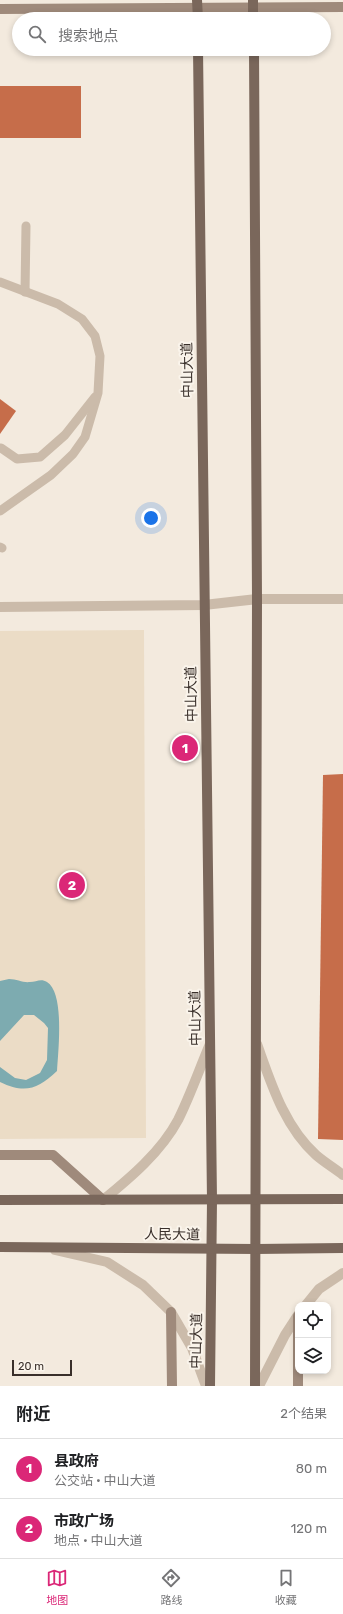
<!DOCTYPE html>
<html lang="zh">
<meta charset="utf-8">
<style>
body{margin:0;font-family:Rubik,"Noto Sans SC",sans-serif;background:#f2f2f2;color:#202124}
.controls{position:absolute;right:12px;bottom:12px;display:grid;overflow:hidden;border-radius:8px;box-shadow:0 2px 6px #0003}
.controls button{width:36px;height:36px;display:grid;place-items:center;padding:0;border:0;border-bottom:1px solid #e0e0e0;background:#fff;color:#202124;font:20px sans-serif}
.scale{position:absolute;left:12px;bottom:10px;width:60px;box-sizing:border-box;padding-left:4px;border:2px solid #392f2a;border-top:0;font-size:11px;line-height:14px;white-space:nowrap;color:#392f2a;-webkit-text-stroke:3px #faf4eb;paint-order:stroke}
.you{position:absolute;left:151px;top:518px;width:14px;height:14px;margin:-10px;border:3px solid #fff;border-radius:50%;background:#1a73e8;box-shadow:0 0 0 6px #1a73e833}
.badge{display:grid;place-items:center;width:26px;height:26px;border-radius:50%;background:#db2777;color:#fff;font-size:13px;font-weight:700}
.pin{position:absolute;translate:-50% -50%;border:2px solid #fff;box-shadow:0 1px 4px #0006}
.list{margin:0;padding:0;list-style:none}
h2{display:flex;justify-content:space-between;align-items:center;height:52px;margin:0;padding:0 16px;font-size:17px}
h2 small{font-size:13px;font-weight:400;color:#757577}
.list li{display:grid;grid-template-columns:26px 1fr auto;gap:12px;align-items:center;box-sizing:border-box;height:60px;padding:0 16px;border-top:1px solid #e0e0e0}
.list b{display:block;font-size:15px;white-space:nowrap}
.list p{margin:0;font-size:13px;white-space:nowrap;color:#757577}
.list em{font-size:13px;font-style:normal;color:#757577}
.icon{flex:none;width:22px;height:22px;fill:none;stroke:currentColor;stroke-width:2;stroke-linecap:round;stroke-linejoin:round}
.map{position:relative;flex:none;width:343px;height:1386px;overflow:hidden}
.search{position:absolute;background:#fff;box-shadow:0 2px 6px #0003;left:12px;right:12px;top:12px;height:44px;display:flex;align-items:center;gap:10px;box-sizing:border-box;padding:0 14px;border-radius:22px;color:#757577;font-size:15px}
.sheet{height:172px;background:#fff}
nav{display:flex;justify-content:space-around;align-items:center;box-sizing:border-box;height:56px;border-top:1px solid #e0e0e0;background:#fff;font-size:11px;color:#757577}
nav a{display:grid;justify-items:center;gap:2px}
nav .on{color:#db2777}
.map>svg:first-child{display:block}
.plaza{fill:#ebdcc6}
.water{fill:#7dabb0}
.building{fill:#c66d4a}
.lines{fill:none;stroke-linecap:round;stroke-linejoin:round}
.service{stroke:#cbbbaa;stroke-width:9}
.minor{stroke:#cbbbaa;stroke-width:10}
.secondary{stroke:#9f8a7b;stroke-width:10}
.primary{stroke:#7a675b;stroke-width:10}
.labels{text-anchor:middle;stroke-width:4;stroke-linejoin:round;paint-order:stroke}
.street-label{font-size:14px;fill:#392f2a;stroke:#faf4eb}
</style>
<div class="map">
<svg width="343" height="1386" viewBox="0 0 343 1386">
<rect width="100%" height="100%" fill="#f3eade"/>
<polygon class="plaza" points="144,630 146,1138 0,1139 0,631"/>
<path class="water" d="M9 979C17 979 23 983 30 982 36 982 41 978 47 982 65 993 58 1052 57 1071 38 1089 25 1094 0 1082V1067L15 1078 26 1080 40 1073 47 1060 48 1028 44 1023 34 1015H24L0 1041V981Z"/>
<g class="building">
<rect x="0" y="86" width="81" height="52"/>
<polygon points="0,399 16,411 0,434"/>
<polygon points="343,774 343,1140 318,1139 323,775"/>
</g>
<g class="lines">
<g class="service">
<polyline points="0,282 58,304 82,319 95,336 100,356 98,393 85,437 73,454 51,475 0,511"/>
<polyline points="25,292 26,226"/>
<polyline points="1,448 17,459 40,457 65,435 95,397"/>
<polyline points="0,547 2,548"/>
</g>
<g class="minor">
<polyline points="0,607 204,605 257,599 343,599"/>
<path d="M257 1044C271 1083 284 1126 316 1155 324 1162 334 1168 343 1175"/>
<path d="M103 1200C130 1178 161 1152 178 1120 190 1096 199 1070 210 1044"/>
<polyline points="55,1250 107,1262 143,1285 171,1312 192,1348 206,1386"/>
<polyline points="306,1305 319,1289 343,1273"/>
<polyline points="259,1386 285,1335 298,1315"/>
</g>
<g class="secondary">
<polyline points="0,9 343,7"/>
<polyline points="0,1155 53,1155 103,1200"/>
<polyline points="171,1312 172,1386"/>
<polyline points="298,1316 298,1386"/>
</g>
<g class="primary">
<polyline points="197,0 198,19"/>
<polyline points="253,0 253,19"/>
<polyline points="198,49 212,1200 210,1386"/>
<polyline points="254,49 257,599 255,1386"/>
<polyline points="0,1200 343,1199"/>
<polyline points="0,1247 256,1249 343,1248"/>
</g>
</g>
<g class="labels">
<g class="street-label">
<text transform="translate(187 370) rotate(-91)" y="5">中山大道</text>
<text transform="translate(191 694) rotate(-91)" y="5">中山大道</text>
<text transform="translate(195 1018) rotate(-91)" y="5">中山大道</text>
<text transform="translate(172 1234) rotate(1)" y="5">人民大道</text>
<text transform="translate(196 1341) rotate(-89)" y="5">中山大道</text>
</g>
</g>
</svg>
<div class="controls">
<button><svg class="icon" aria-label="locate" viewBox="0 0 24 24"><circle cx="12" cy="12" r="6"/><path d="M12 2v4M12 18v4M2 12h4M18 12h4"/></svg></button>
<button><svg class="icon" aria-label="layers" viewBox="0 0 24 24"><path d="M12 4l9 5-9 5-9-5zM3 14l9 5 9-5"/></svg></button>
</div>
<div class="scale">20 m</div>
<div class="you"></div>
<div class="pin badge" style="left:185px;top:748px">1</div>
<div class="pin badge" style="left:72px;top:885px">2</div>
<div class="search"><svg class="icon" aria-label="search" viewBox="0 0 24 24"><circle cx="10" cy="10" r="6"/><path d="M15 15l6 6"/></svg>搜索地点</div>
</div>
<section class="sheet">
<h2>附近<small>2个结果</small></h2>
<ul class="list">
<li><span class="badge">1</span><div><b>县政府</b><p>公交站 · 中山大道</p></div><em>80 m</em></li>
<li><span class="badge">2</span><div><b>市政广场</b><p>地点 · 中山大道</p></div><em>120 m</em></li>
</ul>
</section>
<nav>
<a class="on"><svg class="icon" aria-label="map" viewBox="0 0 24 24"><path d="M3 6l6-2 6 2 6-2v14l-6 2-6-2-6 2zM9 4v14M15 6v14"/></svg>地图</a>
<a><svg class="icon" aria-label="directions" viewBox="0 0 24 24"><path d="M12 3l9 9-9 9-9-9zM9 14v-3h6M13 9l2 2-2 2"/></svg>路线</a>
<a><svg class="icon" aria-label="saved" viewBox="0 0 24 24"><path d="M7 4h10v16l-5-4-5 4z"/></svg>收藏</a>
</nav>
